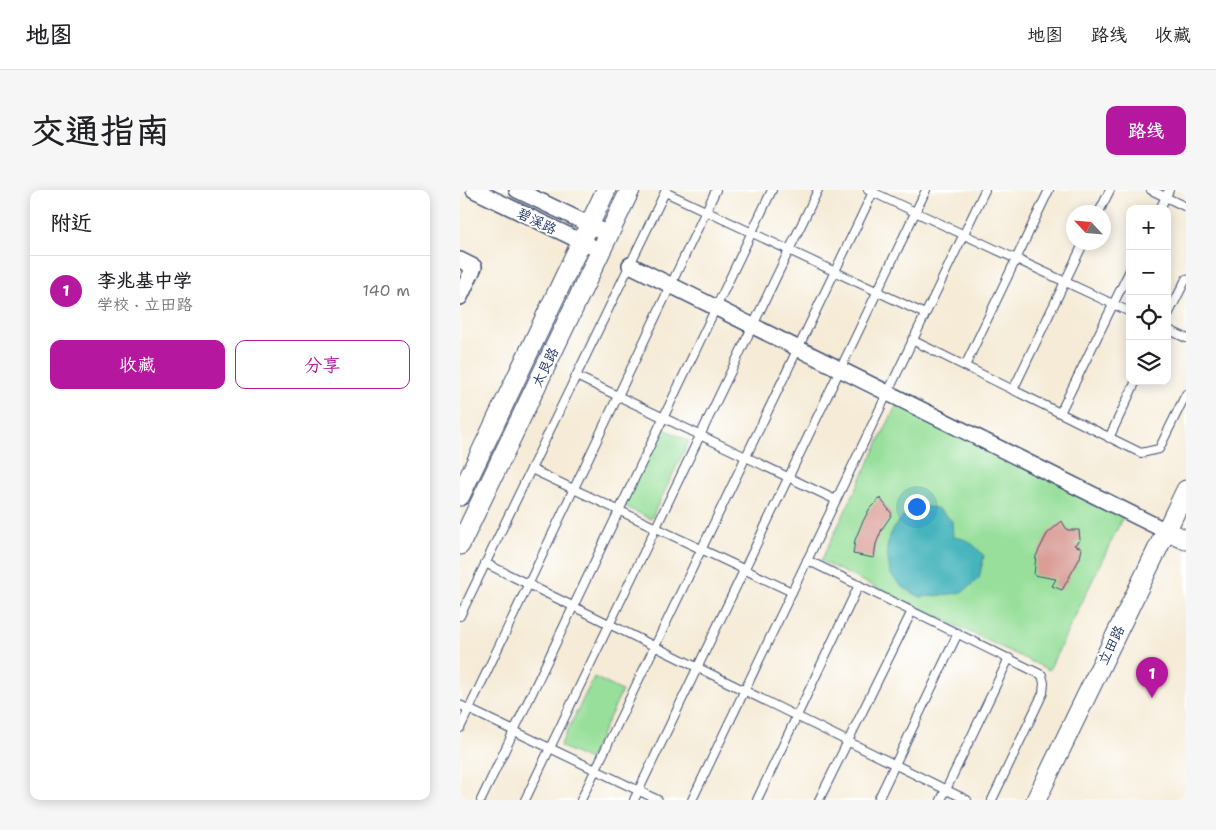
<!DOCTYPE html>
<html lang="zh">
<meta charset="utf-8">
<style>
body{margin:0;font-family:"Shantell Sans","LXGW WenKai TC",sans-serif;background:#f6f6f6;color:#202124}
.controls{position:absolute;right:15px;top:15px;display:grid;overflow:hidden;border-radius:10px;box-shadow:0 2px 12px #0003}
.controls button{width:45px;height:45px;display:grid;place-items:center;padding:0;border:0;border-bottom:1px solid #e0e0e0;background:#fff;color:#202124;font:25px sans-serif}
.compass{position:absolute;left:606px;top:15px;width:45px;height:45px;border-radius:50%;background:#fff;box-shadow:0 2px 12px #0003;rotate:296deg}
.you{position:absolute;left:456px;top:316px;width:18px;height:18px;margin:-12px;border:4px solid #fff;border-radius:50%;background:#1a73e8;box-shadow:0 0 0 8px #1a73e833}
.badge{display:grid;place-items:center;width:32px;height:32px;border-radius:50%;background:#b5179e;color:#fff;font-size:16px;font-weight:700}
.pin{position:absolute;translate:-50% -41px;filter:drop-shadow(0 1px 2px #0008)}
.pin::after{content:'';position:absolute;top:26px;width:18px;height:15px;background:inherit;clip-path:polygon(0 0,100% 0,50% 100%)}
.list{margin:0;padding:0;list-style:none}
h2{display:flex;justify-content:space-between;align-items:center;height:65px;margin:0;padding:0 20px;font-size:21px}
h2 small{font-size:16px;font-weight:400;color:#757577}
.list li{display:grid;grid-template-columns:32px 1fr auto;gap:15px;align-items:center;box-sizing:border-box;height:70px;padding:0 20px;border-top:1px solid #e0e0e0}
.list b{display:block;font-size:19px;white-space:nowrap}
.list p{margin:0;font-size:16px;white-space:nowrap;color:#757577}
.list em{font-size:16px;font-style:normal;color:#757577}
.actions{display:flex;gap:10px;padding:15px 20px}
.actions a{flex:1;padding:11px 0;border:1px solid #b5179e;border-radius:10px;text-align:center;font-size:18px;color:#b5179e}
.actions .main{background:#b5179e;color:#fff}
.icon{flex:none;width:28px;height:28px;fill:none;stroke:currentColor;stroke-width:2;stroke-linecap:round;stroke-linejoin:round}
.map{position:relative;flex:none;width:726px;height:610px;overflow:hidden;border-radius:10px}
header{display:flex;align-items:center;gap:30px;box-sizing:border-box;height:70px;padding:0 25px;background:#fff;border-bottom:1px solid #e0e0e0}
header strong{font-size:24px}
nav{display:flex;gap:28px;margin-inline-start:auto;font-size:18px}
.intro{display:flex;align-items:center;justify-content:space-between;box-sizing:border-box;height:120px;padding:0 30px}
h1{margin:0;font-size:35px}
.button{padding:12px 22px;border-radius:10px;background:#b5179e;color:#fff;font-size:18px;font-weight:700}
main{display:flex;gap:30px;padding:0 30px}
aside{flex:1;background:#fff;border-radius:10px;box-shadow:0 2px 12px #0003}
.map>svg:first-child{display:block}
.green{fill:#97df9a;stroke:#59877c}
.water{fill:#45b4bc;stroke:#30728d}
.building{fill:#da9e97}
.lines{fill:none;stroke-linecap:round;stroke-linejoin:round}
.service-casing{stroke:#3c4b70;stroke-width:10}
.minor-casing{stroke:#3c4b70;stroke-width:18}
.tertiary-casing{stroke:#3c4b70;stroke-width:21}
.service{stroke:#fff;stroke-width:8}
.minor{stroke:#fff;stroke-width:15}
.tertiary{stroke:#fff;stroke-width:19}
.labels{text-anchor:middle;stroke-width:4;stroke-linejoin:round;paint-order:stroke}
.street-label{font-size:14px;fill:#1b2f5e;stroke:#fff}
</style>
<header>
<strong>地图</strong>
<nav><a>地图</a><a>路线</a><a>收藏</a></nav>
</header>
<div class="intro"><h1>交通指南</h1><a class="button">路线</a></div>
<main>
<aside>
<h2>附近<small></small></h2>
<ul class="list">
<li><span class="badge">1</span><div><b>李兆基中学</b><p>学校 · 立田路</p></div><em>140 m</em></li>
</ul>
<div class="actions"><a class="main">收藏</a><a>分享</a></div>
</aside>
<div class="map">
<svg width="726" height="610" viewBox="0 0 726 610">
<rect width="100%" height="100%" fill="#fff"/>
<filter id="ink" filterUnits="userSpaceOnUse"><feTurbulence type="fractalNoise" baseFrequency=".02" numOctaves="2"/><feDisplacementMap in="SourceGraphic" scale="10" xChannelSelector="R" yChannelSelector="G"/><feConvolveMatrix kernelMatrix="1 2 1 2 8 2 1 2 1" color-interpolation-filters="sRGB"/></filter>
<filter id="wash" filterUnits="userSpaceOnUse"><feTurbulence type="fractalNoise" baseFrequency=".0096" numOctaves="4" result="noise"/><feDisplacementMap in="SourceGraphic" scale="20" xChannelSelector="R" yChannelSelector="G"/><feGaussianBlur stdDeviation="1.12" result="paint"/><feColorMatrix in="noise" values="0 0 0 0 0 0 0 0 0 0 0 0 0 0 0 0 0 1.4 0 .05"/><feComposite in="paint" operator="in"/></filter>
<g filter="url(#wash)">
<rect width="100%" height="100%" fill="#f5ebd6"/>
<g class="green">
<polygon points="437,214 665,323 589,480 361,371"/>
<polygon points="202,238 229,251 191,329 164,316"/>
<polygon points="134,487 162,501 129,570 100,556"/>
</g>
<path class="water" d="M461 316 477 318 492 331 493 347C508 348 514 355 524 366L519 388 503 402 485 405 460 407 441 396 430 384C430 376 427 368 427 361 428 339 442 324 461 316Z"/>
<g id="blocks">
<g class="building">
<polygon points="420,308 432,324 422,339 416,354 414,368 393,364 395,350 402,333 410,318"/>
<polygon points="602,331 607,340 619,340 620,350 614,355 622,358 620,368 602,400 592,396 596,389 574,385 576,366 587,344"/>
</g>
</g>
</g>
<g filter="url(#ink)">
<use href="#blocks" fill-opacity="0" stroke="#3c4b70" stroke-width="1"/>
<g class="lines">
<g class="service-casing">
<g id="service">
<polyline points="408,0 670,122"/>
<polyline points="691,0 726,17"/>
<polyline points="205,2 465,124"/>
<polyline points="700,19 709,0"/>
<polyline points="639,22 650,0"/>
<polyline points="707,127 726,89"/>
<polyline points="707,139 726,148"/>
<polyline points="452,150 681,263 699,259 726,204"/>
<polyline points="505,176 589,0"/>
<polyline points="116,186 376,310"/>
<polyline points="553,200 624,52"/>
<polyline points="600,223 670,80"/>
<polyline points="649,248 676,191"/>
<polyline points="71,279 332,402"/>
<polyline points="347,370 582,485 584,493 583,503 532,610"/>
<polyline points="25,373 507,610"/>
<polyline points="0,426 206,0"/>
<polyline points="0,515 198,610"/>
<polyline points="0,538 256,0"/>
<polyline points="21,610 312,0"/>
<polyline points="65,610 358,0"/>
<polyline points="121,610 414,0"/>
<polyline points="174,610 466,0"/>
<polyline points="232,610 525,0"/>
<polyline points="297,610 399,395"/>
<polyline points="359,610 452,421"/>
<polyline points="418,610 498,443"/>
<polyline points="481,610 549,468"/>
</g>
</g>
<g class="minor-casing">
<g id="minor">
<polyline points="14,0 141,61"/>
<polyline points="57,0 149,44"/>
<polyline points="0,70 14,77 0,107"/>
<polyline points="170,75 706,341"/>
</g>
</g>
<g class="tertiary-casing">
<g id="tertiary">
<polyline points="0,306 146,0"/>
<polyline points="706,341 726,350"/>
<polyline points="0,355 170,0"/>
<polyline points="576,610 726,300"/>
</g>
</g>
<use href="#service" class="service"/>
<use href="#minor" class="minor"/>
<use href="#tertiary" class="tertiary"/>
</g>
</g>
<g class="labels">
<g class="street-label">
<text transform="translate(77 31) rotate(26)" y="5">碧溪路</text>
<text transform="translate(85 177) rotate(-64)" y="5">太艮路</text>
<text transform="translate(651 455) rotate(-64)" y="5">立田路</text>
</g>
</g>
</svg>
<div class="controls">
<button>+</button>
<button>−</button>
<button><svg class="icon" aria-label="locate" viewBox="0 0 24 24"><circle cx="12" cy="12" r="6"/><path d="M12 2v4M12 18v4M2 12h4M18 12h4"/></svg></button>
<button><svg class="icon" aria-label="layers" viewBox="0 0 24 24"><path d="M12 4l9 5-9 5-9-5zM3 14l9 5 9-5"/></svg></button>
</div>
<svg class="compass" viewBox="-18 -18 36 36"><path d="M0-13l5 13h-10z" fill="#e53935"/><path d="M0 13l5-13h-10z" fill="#757577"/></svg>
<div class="you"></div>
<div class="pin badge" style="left:692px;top:508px">1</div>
</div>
</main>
